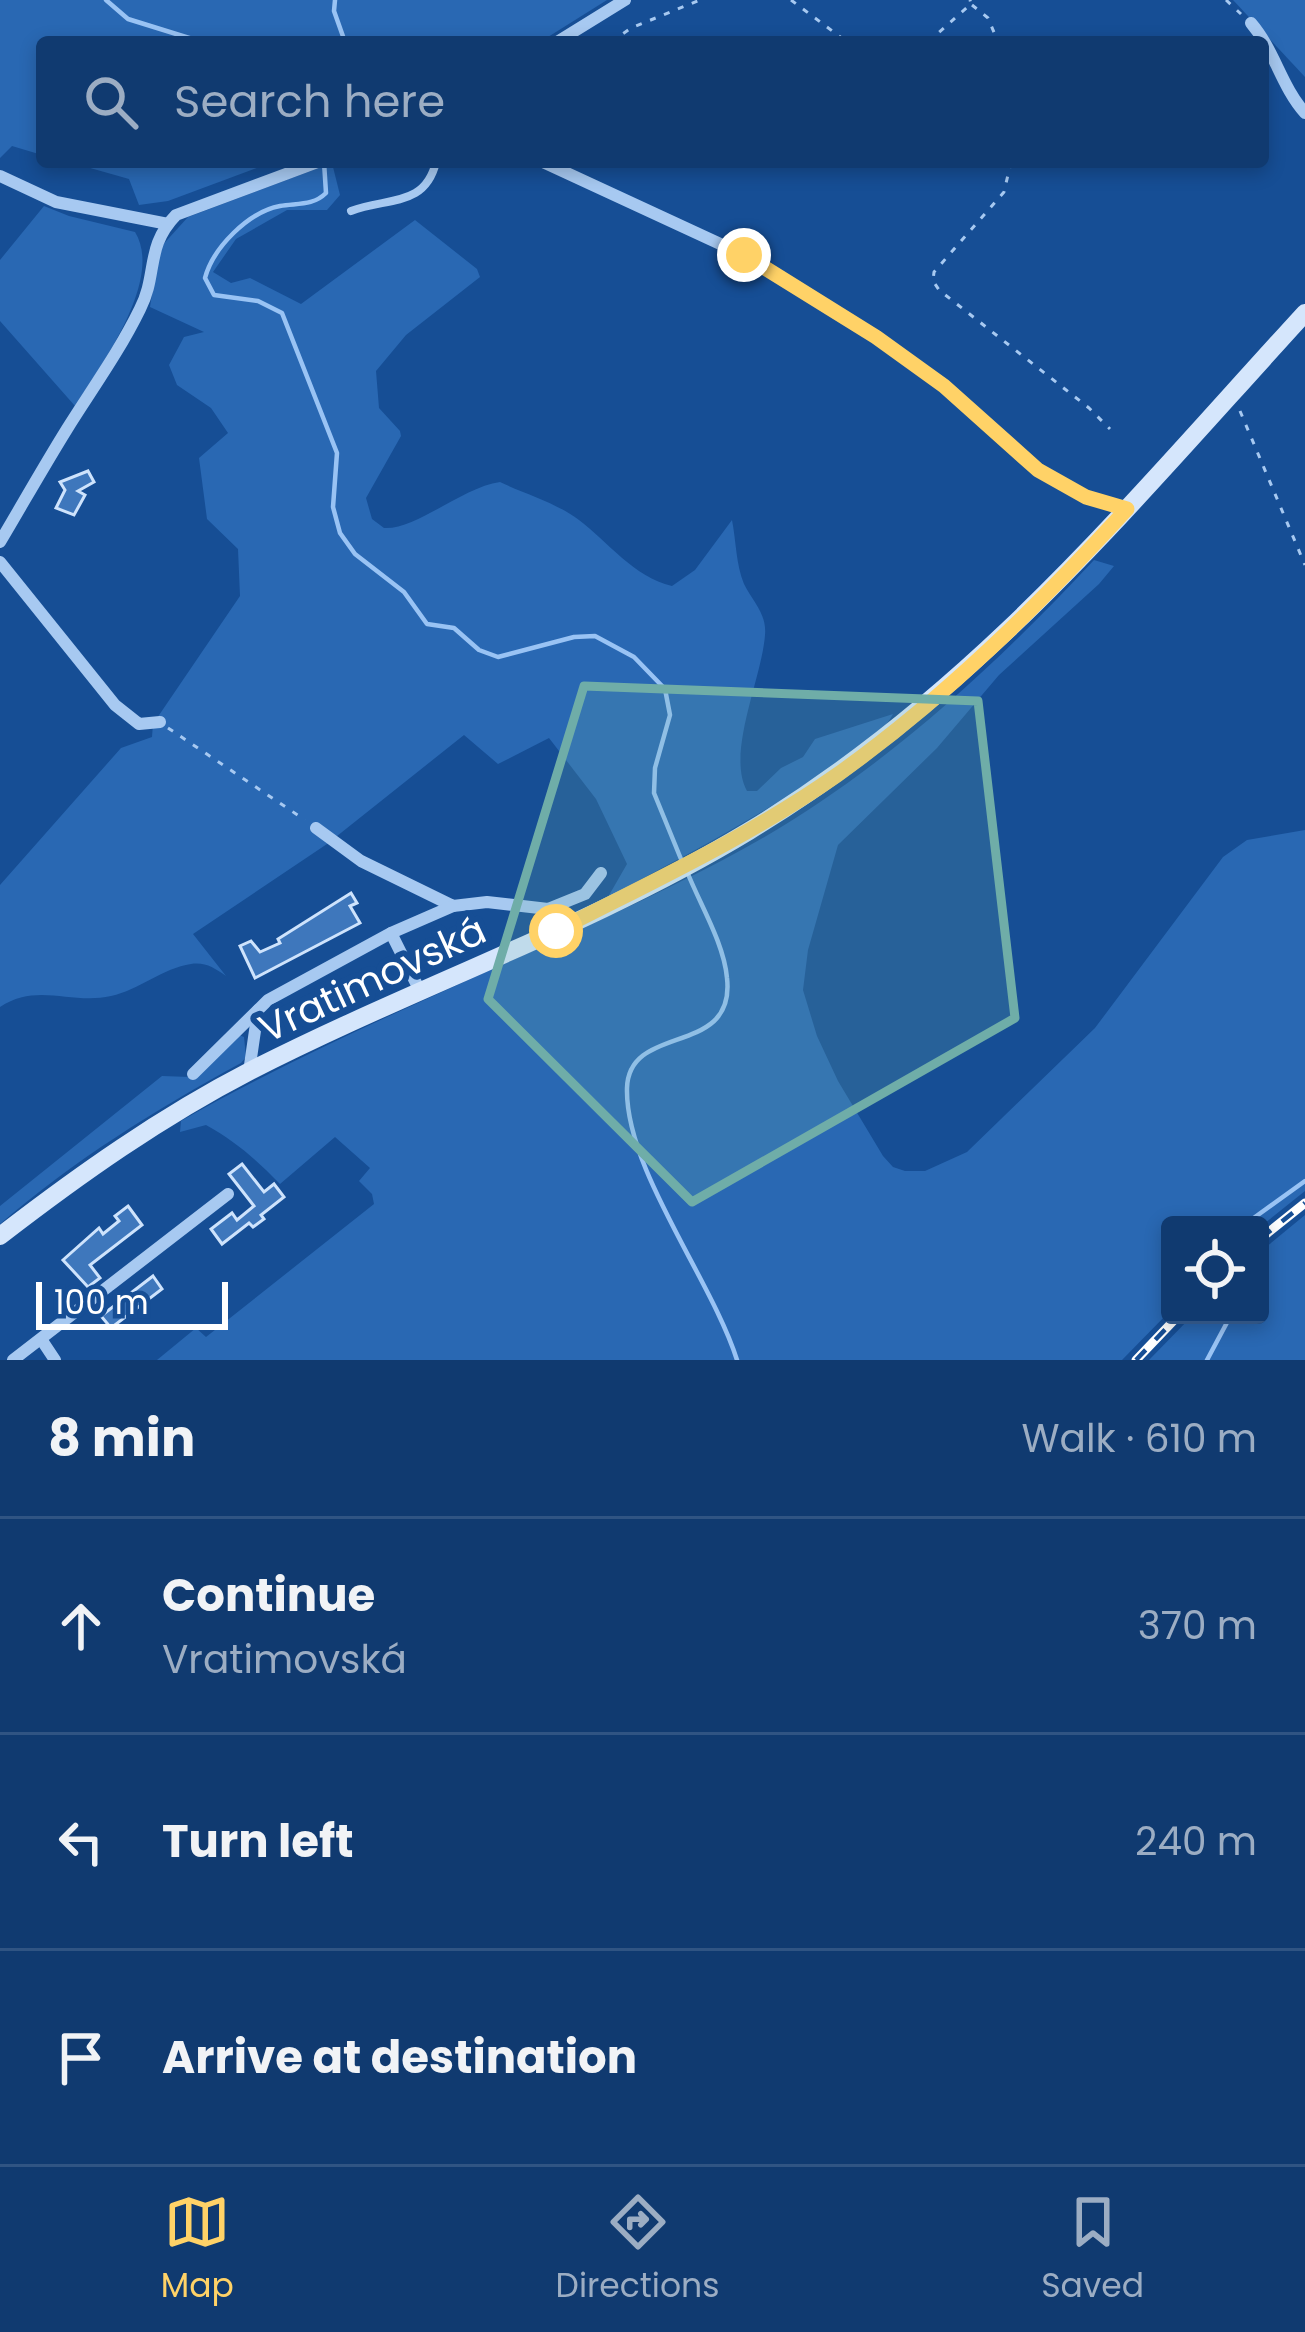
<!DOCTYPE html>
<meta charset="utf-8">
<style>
body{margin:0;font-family:Poppins,sans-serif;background:#1e4578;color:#f1f3f6}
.controls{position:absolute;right:36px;bottom:36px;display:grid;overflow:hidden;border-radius:12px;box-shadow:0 6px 18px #0003}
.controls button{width:108px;height:108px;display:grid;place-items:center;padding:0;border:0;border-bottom:3px solid #305483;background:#103a70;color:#f1f3f6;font:60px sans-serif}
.scale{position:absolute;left:36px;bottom:30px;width:192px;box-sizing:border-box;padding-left:12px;border:6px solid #fff;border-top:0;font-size:33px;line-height:42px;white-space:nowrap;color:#fff;-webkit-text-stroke:9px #164e95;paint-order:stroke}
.stop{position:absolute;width:36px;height:36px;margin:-27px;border:9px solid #ffd267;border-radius:50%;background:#fff}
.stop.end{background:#ffd267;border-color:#fff;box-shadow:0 3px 12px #0008}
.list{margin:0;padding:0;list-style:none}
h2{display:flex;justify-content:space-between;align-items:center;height:156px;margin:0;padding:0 48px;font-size:51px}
h2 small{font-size:39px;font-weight:400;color:#9cadc3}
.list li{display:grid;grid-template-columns:78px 1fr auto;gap:36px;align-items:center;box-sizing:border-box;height:216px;padding:0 48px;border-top:3px solid #305483}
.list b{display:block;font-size:45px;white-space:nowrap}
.list p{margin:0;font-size:39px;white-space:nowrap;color:#9cadc3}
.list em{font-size:39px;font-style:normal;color:#9cadc3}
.icon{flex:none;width:66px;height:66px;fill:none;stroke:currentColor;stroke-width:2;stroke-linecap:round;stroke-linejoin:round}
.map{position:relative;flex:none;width:1305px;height:1360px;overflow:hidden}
.search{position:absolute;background:#103a70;box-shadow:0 6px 18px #0003;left:36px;right:36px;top:36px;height:132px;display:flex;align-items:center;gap:30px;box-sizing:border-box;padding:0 42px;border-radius:12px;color:#9cadc3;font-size:45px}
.sheet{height:804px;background:#103a70}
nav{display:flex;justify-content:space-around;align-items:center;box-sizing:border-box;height:168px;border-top:3px solid #305483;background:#103a70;font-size:33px;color:#9cadc3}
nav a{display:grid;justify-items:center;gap:6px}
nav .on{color:#ffd267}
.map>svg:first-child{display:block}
.green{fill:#2968b3}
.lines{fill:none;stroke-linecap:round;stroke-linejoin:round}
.stream{stroke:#99c3f4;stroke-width:4.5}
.building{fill:#3e77bc;stroke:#cee3fc;stroke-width:3}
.path{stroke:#a7c9f1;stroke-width:3;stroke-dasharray:6 9;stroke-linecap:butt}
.lane{stroke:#a7c9f1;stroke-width:8}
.street{stroke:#a7c9f1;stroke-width:12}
.secondary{stroke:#d5e6fc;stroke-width:18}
.rail-casing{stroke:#fff;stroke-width:9}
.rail{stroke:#164e95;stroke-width:4.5;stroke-dasharray:14;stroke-linecap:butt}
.route{stroke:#ffd267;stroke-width:15}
.marked{fill:#6fada8;fill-opacity:0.2;stroke:#6fada8;stroke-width:9;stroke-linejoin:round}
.labels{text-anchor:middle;stroke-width:12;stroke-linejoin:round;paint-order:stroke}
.street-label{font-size:39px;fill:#fff;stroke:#164e95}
</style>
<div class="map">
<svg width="1305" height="1360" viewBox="0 0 1305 1360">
<rect width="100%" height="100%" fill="#164e95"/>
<g class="green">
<polygon points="0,0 607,0 540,42 42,42 42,155 12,146 0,158"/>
<polygon points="1233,0 1305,0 1305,77"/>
<polygon points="69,162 310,162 270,163 168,201 139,205 129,179"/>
<path d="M332 163 340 195 327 210H287L236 239 213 272 231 283 250 278 301 304 415 220 477 269 480 277 406 335 376 371 379 408 400 431 401 436 366 498 372 519 384 528C416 530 463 487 500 482 525 494 557 503 579 520 608 542 634 577 672 586L695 570 732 520C736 540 736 565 744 584 753 602 767 614 765 635 762 678 726 753 747 791H757L781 768 803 757 815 739 893 714C881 737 858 748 837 763 765 814 686 855 608 897L627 864 596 799 549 738 498 764 464 735 327 844 193 934 226 976C214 968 206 962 191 964 163 968 139 990 111 996 71 1005 37 982 0 1007V885L121 748 152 737 153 724 240 596 238 549 207 519 199 458 228 433 211 408 177 385 169 365 184 337 204 332 150 307 159 249 188 217Z"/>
<path d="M44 206 69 216 135 232C164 279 101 366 75 406L0 321V260Z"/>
<path d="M1094 560 1114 566 1099 584 999 675 937 748 838 845 808 950 803 990 817 1036 838 1081 883 1156 893 1167 905 1171H925L967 1152 1095 1028 1223 857 1247 840 1305 830V1191L1260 1227 1170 1225V1311L1122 1360H157L196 1328 206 1337 374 1204 372 1194 359 1181 370 1168 335 1137 280 1184C257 1160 235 1141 206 1125L180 1132 181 1121C355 1022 544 953 721 861 864 787 985 677 1094 560Z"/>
<path d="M239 1035 244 1037 246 1057 241 1063C155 1110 74 1160 0 1224V1206L162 1076 190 1077Z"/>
<polygon points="1305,1215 1305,1360 1149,1360 1193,1315 1260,1315 1260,1252"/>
</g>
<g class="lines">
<g class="stream">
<polyline points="106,0 128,19 202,42"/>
<polyline points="335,0 334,11 345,42"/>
<path d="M324 162 326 193C313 206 297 203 280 206 248 212 213 248 205 278L214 295 258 301 282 313 337 453 333 507 340 533 355 554 404 592 427 624 454 628 479 650 498 657 574 637 595 636 634 657 665 689 670 715 655 768 654 793 683 864"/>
<path d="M688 874C701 906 724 944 727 978 736 1058 629 1022 627 1088 625 1169 712 1280 737 1360"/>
<polyline points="1244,1225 1305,1181"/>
<polyline points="1207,1360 1231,1315"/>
</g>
</g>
<g class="building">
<polygon points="88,471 94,482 78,491 85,495 74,515 56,508 65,490 60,482"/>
<polygon points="351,893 357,903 350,906 360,923 255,978 240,946 251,941 260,952 280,943 278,939"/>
<polygon points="242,1164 264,1192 274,1184 284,1197 261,1215 264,1219 253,1227 249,1223 222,1244 211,1229 232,1213 237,1220 254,1206 229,1174"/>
<polygon points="128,1206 142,1225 90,1265 100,1278 88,1287 63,1260 99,1228 103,1234 119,1221 115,1216"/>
<polygon points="153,1276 162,1289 111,1328 101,1316"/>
</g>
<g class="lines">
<g class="path">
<polyline points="791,0 847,42"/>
<polyline points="1226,0 1241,14"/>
<polyline points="972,5 988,18 998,42"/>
<polyline points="611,42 631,28 700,0"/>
<polyline points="928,42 971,4 970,0"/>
<polyline points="1011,162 1004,192 934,272 933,281 939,290 1089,408 1110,429"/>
<polyline points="1240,411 1305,565"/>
<polyline points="168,728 305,820"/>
</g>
<path class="lane" d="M351 211C386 197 425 208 436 162"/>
<g class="street">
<path d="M1251 23C1275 51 1281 86 1305 113"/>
<polyline points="557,42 625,0"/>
<polyline points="543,162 744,255 876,337 944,385 1038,470 1086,497 1127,509"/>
<polyline points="0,176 56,202 168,224"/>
<path d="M0 542C22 505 44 466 67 429 92 389 119 352 140 309 158 274 145 247 176 215L318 162"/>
<polyline points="0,562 115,705 139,724 160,722"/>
<polyline points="316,828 361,861 453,906 487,902 548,909 585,894 601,873"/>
<polyline points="391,933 420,991"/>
<polyline points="249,1072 258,1010"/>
<polyline points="193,1074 268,1000 391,933 453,906"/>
<polyline points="41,1339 55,1360"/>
<polyline points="13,1360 228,1194"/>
</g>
<path class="secondary" d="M0 1236C79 1175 161 1117 250 1071 414 987 592 926 749 831 977 693 1128 506 1305 313"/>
<g class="rail-casing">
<g id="rail">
<polyline points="1260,1239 1305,1203"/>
<polyline points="1136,1360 1179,1315"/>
</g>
</g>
<use href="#rail" class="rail"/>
</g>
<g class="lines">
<path class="route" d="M556 931C651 882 749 837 837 775 945 698 1038 606 1127 509L1086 497 1038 470 944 386 876 337 744 255"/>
</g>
<path class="marked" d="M584 686 978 701 1015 1018 692 1202 488 999Z"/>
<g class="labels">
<g class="street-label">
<text transform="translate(372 979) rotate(-25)" y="14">Vratimovská</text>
</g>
</g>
</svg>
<div class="controls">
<button><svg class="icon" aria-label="locate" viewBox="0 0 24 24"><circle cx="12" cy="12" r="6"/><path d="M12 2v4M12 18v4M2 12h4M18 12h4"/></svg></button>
</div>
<div class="scale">100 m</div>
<div class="stop" style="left:556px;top:931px"></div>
<div class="stop end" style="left:744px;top:255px"></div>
<div class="search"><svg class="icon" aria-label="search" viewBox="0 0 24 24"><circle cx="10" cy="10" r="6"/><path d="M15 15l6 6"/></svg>Search here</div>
</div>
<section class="sheet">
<h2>8 min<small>Walk · 610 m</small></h2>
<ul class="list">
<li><svg class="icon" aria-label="ahead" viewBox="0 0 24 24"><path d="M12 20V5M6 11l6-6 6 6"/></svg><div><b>Continue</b><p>Vratimovská</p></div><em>370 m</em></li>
<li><svg class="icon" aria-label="left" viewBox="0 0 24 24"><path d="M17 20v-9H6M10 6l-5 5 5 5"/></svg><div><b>Turn left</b></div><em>240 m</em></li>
<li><svg class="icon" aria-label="arrive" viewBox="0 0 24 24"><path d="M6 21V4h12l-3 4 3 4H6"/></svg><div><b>Arrive at destination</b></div></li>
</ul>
</section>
<nav>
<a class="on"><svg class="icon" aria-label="map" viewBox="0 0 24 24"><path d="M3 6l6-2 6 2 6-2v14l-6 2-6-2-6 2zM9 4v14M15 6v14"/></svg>Map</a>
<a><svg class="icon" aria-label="directions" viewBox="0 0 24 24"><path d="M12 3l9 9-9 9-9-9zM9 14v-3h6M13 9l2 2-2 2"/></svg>Directions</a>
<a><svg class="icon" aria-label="saved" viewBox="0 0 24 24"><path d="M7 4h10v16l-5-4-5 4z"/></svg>Saved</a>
</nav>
